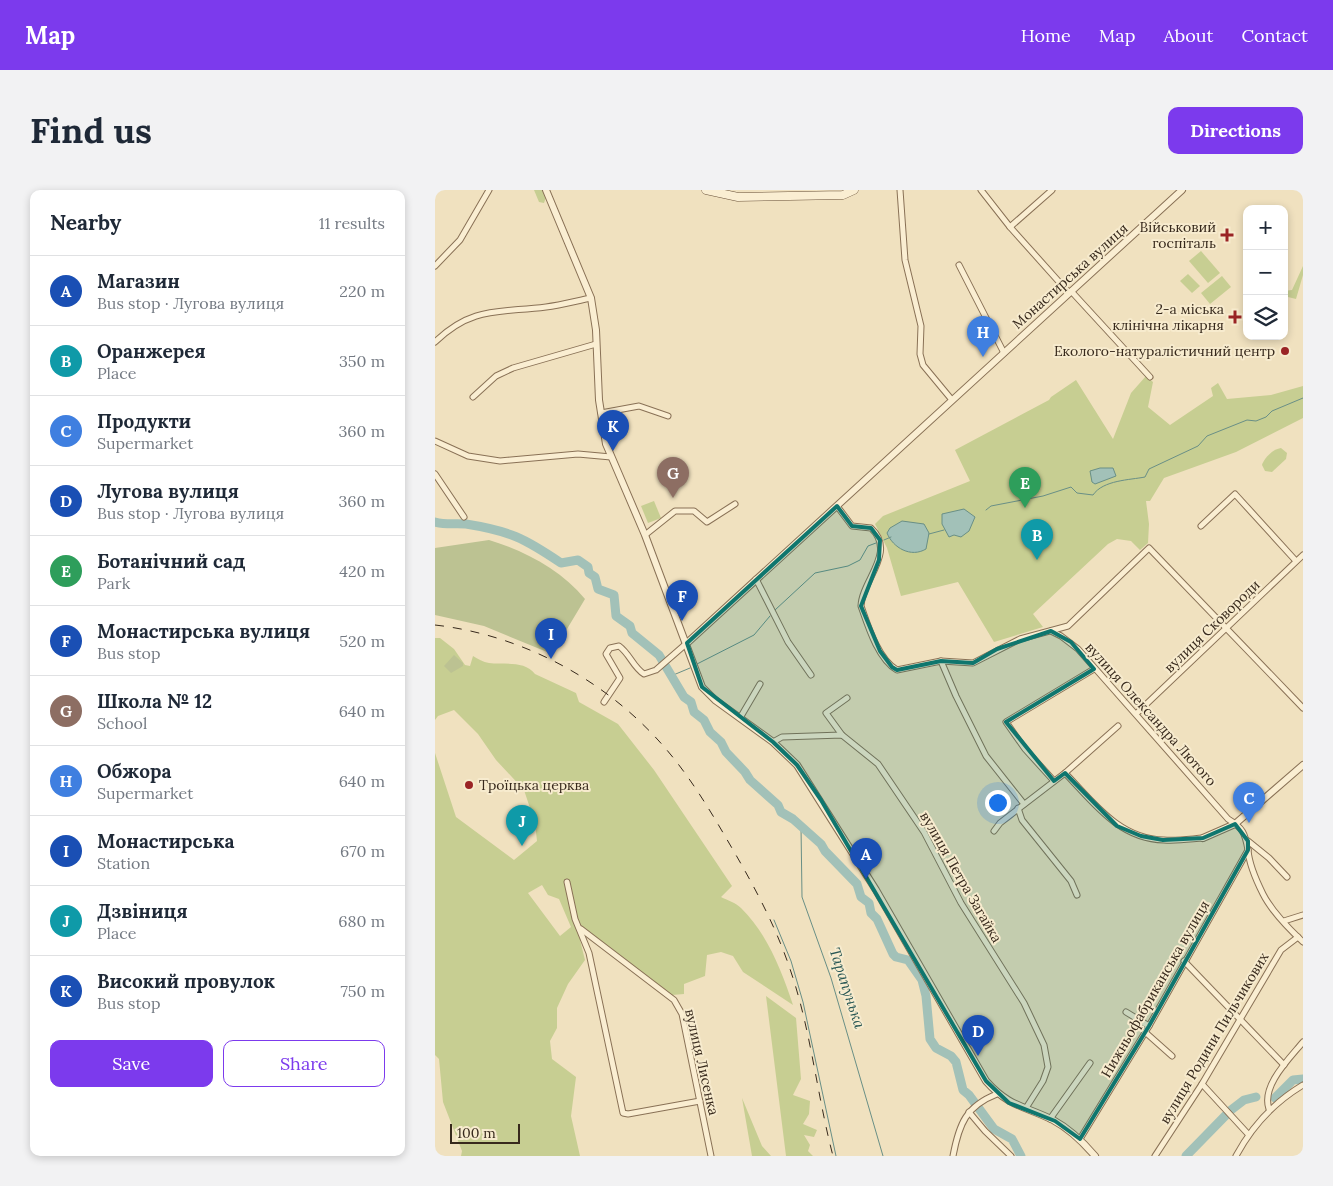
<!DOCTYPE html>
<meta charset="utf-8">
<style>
body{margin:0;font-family:Lora,serif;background:#f2f2f3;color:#1f2937}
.controls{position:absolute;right:15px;top:15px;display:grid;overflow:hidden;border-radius:10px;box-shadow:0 2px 8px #0003}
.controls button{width:45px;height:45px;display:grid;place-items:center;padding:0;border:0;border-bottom:1px solid #e0e1e3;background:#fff;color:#1f2937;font:25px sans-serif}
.scale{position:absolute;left:15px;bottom:12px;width:70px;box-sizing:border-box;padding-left:5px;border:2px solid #37291c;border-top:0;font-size:14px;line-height:18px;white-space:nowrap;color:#37291c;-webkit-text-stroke:4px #f7ebce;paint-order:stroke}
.you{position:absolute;left:562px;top:612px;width:18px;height:18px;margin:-12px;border:4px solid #fff;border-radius:50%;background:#1a73e8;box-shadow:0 0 0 8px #1a73e833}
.badge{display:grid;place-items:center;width:32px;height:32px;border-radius:50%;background:#7c3aed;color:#fff;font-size:16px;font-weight:700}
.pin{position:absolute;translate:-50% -41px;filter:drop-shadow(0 1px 2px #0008)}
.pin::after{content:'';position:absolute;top:26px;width:18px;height:15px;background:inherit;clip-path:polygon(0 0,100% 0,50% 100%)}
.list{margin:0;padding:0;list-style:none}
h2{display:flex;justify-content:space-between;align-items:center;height:65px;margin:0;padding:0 20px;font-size:21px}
h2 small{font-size:16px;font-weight:400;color:#747a83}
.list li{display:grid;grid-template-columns:32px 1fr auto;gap:15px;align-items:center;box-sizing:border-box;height:70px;padding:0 20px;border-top:1px solid #e0e1e3}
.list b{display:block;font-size:19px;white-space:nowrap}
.list p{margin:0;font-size:16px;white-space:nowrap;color:#747a83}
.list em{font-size:16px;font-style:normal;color:#747a83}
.actions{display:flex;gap:10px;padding:15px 20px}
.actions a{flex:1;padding:11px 0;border:1px solid #7c3aed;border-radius:10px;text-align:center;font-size:18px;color:#7c3aed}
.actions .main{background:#7c3aed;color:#fff}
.icon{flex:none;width:28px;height:28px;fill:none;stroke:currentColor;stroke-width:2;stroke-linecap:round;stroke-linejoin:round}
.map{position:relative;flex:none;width:868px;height:966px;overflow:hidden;border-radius:10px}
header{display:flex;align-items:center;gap:30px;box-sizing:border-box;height:70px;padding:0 25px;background:#7c3aed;color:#fff}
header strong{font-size:24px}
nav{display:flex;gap:28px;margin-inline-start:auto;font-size:18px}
.intro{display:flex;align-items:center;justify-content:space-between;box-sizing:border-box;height:120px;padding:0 30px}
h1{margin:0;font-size:35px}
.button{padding:12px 22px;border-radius:10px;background:#7c3aed;color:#fff;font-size:18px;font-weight:700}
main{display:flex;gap:30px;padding:0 30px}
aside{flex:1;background:#fff;border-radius:10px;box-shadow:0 2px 8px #0003}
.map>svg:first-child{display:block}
.green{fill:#c7ce92;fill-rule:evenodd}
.cemetery{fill:#bcc292}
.water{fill:#a2c1b8;stroke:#698f86}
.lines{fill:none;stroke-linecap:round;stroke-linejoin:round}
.stream{stroke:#698f86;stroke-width:1}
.river{stroke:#a2c1b8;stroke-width:9}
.minor-casing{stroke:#897156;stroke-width:7}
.tertiary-casing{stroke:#897156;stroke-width:8}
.secondary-casing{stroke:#6a523a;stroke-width:9}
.minor{stroke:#faeed2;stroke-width:5}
.tertiary{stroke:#faeed2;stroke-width:6}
.secondary{stroke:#faeed2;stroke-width:8}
.rail{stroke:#37291c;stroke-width:1;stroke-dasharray:9 9;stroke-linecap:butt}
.marked{fill:#0f766e;fill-opacity:0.2;stroke:#0f766e;stroke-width:4;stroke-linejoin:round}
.poi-dot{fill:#9a2425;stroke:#f7ebce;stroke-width:2}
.labels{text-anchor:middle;stroke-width:4;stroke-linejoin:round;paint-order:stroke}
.poi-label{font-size:14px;fill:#37291c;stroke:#f7ebce;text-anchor:end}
.street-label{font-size:14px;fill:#37291c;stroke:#f7ebce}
.water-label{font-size:15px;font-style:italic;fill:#2a5855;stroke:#f7ebce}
</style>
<header>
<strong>Map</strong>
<nav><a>Home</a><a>Map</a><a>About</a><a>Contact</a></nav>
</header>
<div class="intro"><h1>Find us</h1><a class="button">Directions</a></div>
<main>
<aside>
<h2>Nearby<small>11 results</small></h2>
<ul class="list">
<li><span class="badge" style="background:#1a4fb4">A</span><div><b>Магазин</b><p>Bus stop · Лугова вулиця</p></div><em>220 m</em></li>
<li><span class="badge" style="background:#0f9aa8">B</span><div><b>Оранжерея</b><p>Place</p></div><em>350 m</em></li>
<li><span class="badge" style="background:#3f7fe0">C</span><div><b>Продукти</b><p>Supermarket</p></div><em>360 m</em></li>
<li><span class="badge" style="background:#1a4fb4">D</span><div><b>Лугова вулиця</b><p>Bus stop · Лугова вулиця</p></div><em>360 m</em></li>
<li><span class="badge" style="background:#2e9e5b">E</span><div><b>Ботанічний сад</b><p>Park</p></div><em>420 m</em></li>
<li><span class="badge" style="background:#1a4fb4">F</span><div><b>Монастирська вулиця</b><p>Bus stop</p></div><em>520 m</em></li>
<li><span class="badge" style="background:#8d6e63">G</span><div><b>Школа № 12</b><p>School</p></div><em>640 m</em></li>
<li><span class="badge" style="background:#3f7fe0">H</span><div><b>Обжора</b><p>Supermarket</p></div><em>640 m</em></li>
<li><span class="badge" style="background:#1a4fb4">I</span><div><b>Монастирська</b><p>Station</p></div><em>670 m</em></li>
<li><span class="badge" style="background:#0f9aa8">J</span><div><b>Дзвіниця</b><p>Place</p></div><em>680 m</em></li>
<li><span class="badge" style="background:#1a4fb4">K</span><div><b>Високий провулок</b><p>Bus stop</p></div><em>750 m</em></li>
</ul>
<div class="actions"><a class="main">Save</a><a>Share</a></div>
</aside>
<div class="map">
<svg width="868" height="966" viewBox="0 0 868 966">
<rect width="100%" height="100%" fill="#f0e1bf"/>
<g class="green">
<polygon points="99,0 109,0 111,7 109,13 104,12"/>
<polygon points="766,61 785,83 773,93 754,71"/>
<polygon points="868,76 868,85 861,109 849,106 849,101 857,100"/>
<polygon points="753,84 765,96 757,103 745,91"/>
<polygon points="787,86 796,97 775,114 766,103"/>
<polygon points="711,186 718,192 713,217 735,235 778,206 776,198 783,193 792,209 836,205 868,196 868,228 801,262 729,288 715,311 711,311 714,334 713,353 705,360 696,351 682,349 673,354 598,424 608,437 559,452 523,392 466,406 452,358 440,334 448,326 535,291 520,260 614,210 616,207 641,190 678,249 696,203"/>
<path d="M846 258 852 263 851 269 837 282 830 281 827 275C829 268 838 259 846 258Z"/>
<polygon points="219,311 226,328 213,333 206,316"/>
<path d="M0 448H5L19 459 30 475 35 476 38 466C43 469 48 472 54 473 68 475 90 470 100 484L141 503 144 512 183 534 219 580 297 696 286 707C292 710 301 713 306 718 332 743 347 782 358 815L308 782 298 766 286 762 272 765 270 786 249 794V804L237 805 148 737 145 750 150 770 133 794 122 818V838L115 851 117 869 141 887 136 926 145 966H26L27 961 8 912 4 869 0 865V563L21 627 79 670 102 651 100 633 89 600 61 570 43 544 19 520 3 526 0 530ZM107 695 113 705 124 709 136 737 125 746 93 703Z"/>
<polygon points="331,806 361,828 366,889 358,905 375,911 374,924 368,934 382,940 379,947 369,945 375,955 373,961 378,966 351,966"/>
<polygon points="307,908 327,956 336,966 317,966"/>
</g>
<g class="cemetery">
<path d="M54 350C90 361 126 380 150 409L117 464 49 436 0 425V358Z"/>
<polygon points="19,465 28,473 28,476 16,483 9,476"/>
</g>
<g class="water">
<polygon points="665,278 678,278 681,286 660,294 657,292 655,281"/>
<polygon points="529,319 540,327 534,341 526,347 519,345 514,347 507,334 507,324"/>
<path d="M467 331 489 334 494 343 491 359C476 368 458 358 452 343L455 338Z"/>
</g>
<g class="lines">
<g class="stream">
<path d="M551 320 556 316 608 306 636 297 642 303 658 305C668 290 695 290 710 287L714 279 763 256 772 246 812 230 821 231 831 227 837 221 868 208"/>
<polyline points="494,344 509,340"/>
<polyline points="449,350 456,347"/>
<polyline points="340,420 380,383 413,376 425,370 433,356 441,353"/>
<polyline points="262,474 319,445 335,426"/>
<polyline points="236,486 255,478"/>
<polyline points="366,636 367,707 396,788 448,966"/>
<polyline points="339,730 356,771 368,812 401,966"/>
</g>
<g class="river">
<path d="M0 332C11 335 20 333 31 334 75 341 89 348 126 373L143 370 153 377 154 383 160 387 163 399 179 405 181 426 195 436 197 443 224 465 249 507 256 512 259 522 269 530 275 542 286 552 291 562 310 582 315 590 343 615 346 622 358 629 386 654 390 661 422 694 426 707 434 713 436 723 442 729 458 764 461 767 473 770 487 790 491 806 495 849 501 858 516 866 521 872 528 900 534 905 559 939 577 949 586 966"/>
<polyline points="840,908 858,890 868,889"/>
<polyline points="796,920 809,910 821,907"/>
<polyline points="751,966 791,925"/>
</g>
<g class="minor-casing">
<g id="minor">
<polyline points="465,0 470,70 486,136 485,164 488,175 517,210"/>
<polyline points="546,0 575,37 634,103"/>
<polyline points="575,37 617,0"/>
<polyline points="524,75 569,163"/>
<polyline points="0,76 25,50 54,0"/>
<polyline points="636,101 715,187"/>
<path d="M0 152C37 116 64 123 111 117 126 115 141 111 156 108"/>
<polyline points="38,207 61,186 78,178 161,154"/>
<polyline points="166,223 204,216 233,226"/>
<polyline points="0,251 33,266 65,271 143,264 176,267"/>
<polyline points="0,284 29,327"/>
<path d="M402 316 417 336 436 338C462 362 427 390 426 416 433 436 443 469 462 480L506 471 521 506 551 566 589 614"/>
<polyline points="766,336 800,304 861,371"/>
<polyline points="210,345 240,321 259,321 272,332 300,314"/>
<polyline points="321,389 353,452 376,485"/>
<path d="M616 441 626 446 643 459 793 629C808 638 810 643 813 660 814 673 822 692 828 704 837 722 853 738 868 752"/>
<polyline points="506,471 538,473 585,449 633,436 714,358 868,518"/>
<path d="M169 512 185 488 171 464 175 458 184 456C195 464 198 477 209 484L221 480 252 453"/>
<polyline points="702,523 868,365"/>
<polyline points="305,528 325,494"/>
<polyline points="407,545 391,523 412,508"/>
<polyline points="338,552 347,547 407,545 443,574 489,642 526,713 589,813 609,855 613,877 608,891 591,918"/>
<path d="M630 583C659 613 684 649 729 650 742 651 755 649 768 648"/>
<polyline points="619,591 590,559 571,532 659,479"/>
<polyline points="583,618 587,630 636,691 642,705"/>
<polyline points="559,641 565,633 630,583 683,536"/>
<polyline points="813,651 834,668 852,687"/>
<polyline points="132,692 140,729 154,763 188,923 193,924 265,911"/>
<polyline points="849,731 868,725"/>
<polyline points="146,739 239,810 247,824 276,966"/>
<polyline points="749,771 849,875"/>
<polyline points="691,822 714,836"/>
<polyline points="710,842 737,866"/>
<polyline points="767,894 813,944"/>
<path d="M834 919C826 896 854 869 868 852"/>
<polyline points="534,922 550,941 576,966"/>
<polyline points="615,929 655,873"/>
<polyline points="645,949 714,836 813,660"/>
<path d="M518 966C524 934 531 916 562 904"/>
<polyline points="720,966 767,894 846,760 863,747"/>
<path d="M801 966C817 936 838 913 868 895"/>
</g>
</g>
<g class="tertiary-casing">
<g id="tertiary">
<path d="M111 0 156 108 161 140 164 210 171 254 210 345 267 497 280 510 338 552 362 575 441 700 551 891C574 917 590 916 618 930 635 939 648 952 660 966"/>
<polyline points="252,453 747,0"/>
<polyline points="768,648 800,634 868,575"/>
</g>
</g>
<g class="secondary-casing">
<polyline id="secondary" points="271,0 303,7 408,5 419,0"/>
</g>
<use href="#minor" class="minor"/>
<use href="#tertiary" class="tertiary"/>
<use href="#secondary" class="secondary"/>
<path class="rail" d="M0 435C88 445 173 491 231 559 255 587 275 620 294 653 318 694 341 736 356 782 376 841 382 905 398 966"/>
</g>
<path class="marked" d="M402 316 417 336 436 338 445 350 444 370 426 416 445 461 457 477 462 480 506 471 538 473 562 459 616 441 636 452 659 479 571 532 619 591 630 583 682 636 706 646 728 650 768 648 800 634 813 651V660L714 836 645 949 620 931 574 913 551 891 386 610 362 575 338 552 267 497 252 453Z"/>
<g class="poi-dot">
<path d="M789.5 37.5h5v5h5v5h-5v5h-5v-5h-5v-5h5z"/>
<path d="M797.5 119.5h5v5h5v5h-5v5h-5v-5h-5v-5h5z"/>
<circle cx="850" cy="161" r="5"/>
<circle cx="34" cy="595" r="5"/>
</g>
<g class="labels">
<g class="poi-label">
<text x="781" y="42">Військовий<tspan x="781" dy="16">госпіталь</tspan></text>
<text x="789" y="124">2-а міська<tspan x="789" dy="16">клінічна лікарня</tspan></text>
<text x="840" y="166">Еколого-натуралістичний центр</text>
<text x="44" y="600" text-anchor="start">Троїцька церква</text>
</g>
<g class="street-label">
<text transform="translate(635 86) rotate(-42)" y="5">Монастирська вулиця</text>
<text transform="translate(777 436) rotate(-44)" y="5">вулиця Сковороди</text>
<text transform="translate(716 524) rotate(48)" y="5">вулиця Олександра Лютого</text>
<text transform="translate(526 687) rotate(60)" y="5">вулиця Петра Загайка</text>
<text transform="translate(720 799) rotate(-60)" y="5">Нижньофабриканська вулиця</text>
<text transform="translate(779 848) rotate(-59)" y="5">вулиця Родини Пильчикових</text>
<text transform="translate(267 872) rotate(77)" y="5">вулиця Лисенка</text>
</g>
<g class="water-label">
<text transform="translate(412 798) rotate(72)" y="5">Тарапунька</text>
</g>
</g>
</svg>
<div class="controls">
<button>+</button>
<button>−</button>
<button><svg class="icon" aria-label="layers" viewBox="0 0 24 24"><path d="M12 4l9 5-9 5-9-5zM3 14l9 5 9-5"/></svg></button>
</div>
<div class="scale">100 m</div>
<div class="you"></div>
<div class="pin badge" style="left:431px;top:689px;background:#1a4fb4">A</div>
<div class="pin badge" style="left:602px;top:370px;background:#0f9aa8">B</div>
<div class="pin badge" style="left:814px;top:633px;background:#3f7fe0">C</div>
<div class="pin badge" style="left:543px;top:866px;background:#1a4fb4">D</div>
<div class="pin badge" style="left:590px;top:318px;background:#2e9e5b">E</div>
<div class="pin badge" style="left:247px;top:431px;background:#1a4fb4">F</div>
<div class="pin badge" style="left:238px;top:308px;background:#8d6e63">G</div>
<div class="pin badge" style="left:548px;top:167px;background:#3f7fe0">H</div>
<div class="pin badge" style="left:116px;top:469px;background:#1a4fb4">I</div>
<div class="pin badge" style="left:87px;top:656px;background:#0f9aa8">J</div>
<div class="pin badge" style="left:178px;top:261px;background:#1a4fb4">K</div>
</div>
</main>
